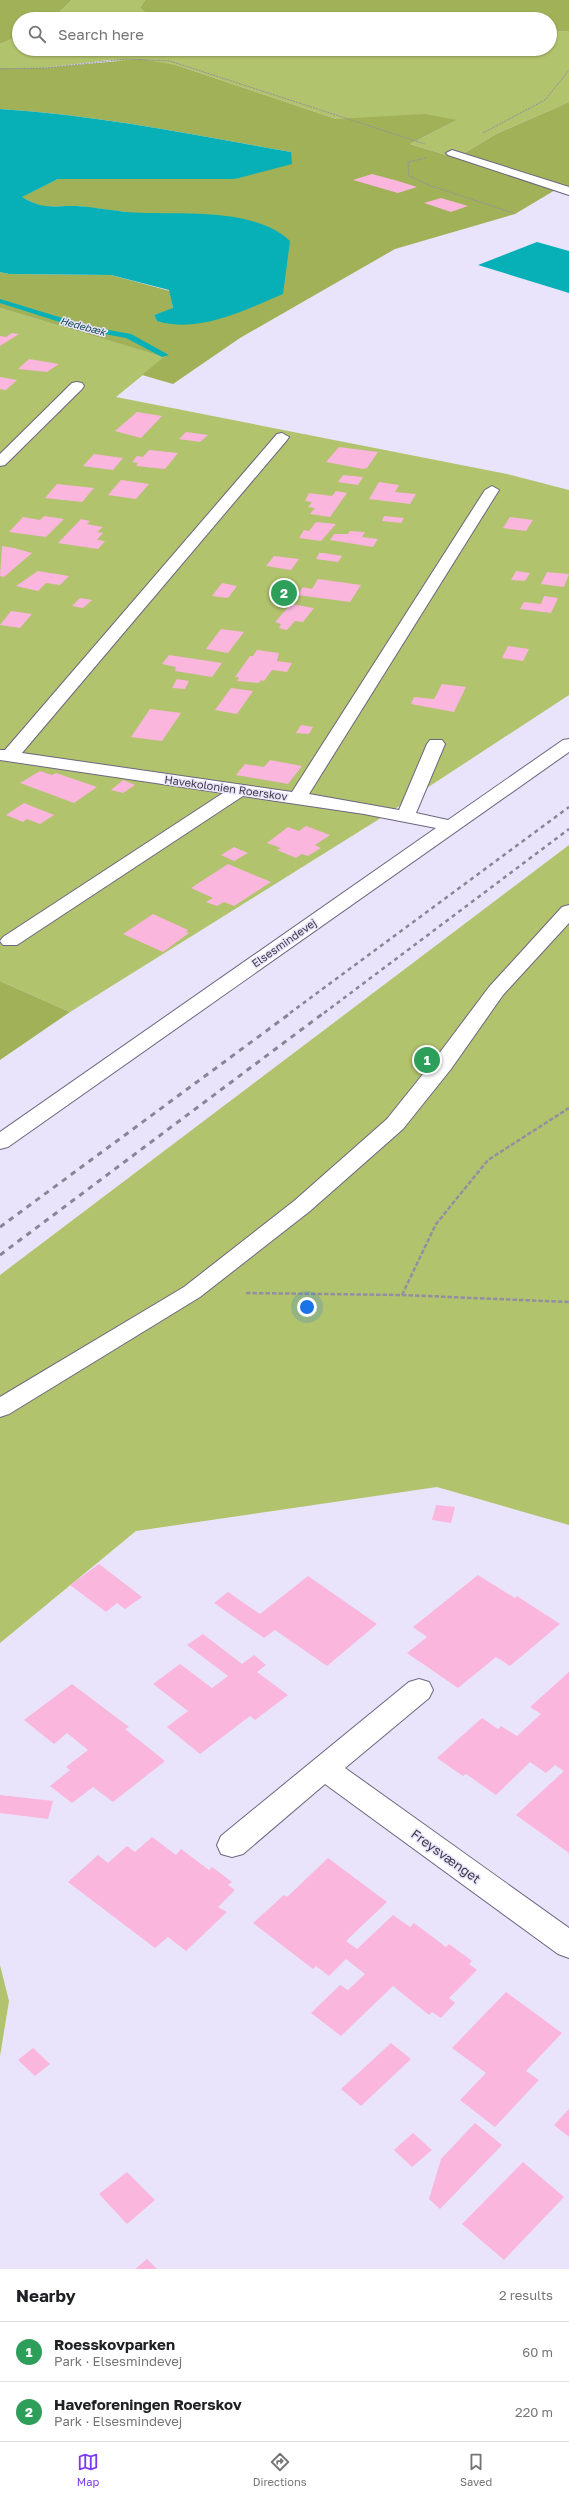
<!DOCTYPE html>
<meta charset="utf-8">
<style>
body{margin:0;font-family:"Golos Text",sans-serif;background:#f2f2f2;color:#202124}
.you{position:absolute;left:307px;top:1307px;width:14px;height:14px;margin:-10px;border:3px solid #fff;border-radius:50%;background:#1a73e8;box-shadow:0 0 0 6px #1a73e833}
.badge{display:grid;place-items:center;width:26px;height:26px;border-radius:50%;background:#7c3aed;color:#fff;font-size:13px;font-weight:700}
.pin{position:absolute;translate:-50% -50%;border:2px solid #fff;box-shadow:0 1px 4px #0006}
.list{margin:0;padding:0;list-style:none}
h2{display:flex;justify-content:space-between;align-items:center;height:52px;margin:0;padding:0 16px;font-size:17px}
h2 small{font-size:13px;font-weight:400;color:#757577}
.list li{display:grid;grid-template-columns:26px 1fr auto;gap:12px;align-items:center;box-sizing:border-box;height:60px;padding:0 16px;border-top:1px solid #e0e0e0}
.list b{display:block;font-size:15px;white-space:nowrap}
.list p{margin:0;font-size:13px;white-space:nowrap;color:#757577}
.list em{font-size:13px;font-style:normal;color:#757577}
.icon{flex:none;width:22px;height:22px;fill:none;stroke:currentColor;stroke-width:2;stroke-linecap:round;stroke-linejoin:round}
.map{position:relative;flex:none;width:569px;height:2269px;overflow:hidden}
.search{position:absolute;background:#fff;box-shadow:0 1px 3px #0004;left:12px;right:12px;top:12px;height:44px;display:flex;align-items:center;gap:10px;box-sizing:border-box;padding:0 14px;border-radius:22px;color:#757577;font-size:15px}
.sheet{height:172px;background:#fff}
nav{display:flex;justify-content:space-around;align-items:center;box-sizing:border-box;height:56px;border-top:1px solid #e0e0e0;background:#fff;font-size:11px;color:#757577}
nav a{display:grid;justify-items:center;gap:2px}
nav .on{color:#7c3aed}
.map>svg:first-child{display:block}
.green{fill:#b2c36d}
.forest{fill:#a1b158}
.water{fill:#07b0b7}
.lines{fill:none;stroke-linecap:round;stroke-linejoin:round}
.stream{fill:#07b0b7;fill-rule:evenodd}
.building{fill:#fab6dd}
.minor-casing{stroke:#6c667f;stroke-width:2}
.path-far1{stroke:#938fa1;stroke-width:1;stroke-dasharray:2 1;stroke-linecap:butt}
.path{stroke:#938fa1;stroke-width:2.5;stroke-dasharray:4.5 2;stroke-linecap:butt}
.minor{fill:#fff;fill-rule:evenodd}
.rail-far1{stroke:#898596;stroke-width:2.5;stroke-dasharray:4 4;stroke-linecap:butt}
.rail{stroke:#898596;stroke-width:3;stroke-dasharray:5.5 5.5;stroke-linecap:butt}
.labels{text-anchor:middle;stroke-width:3;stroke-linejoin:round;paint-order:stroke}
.far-water-label{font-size:10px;font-style:italic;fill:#114d50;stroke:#e9e4fb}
.street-label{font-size:11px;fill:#3d3a46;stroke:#e9e4fb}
.near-street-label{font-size:13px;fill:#3d3a46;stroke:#e9e4fb}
</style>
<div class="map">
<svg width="569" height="2269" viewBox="0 0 569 2269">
<rect width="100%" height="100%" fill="#e9e4fb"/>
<g class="green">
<polygon points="72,0 145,0 140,8 153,19 52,19"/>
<polygon points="569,31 569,102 496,134 456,158 410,144 457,120 336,119 176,65 110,60 43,68 0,68 0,44 19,36 19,49 550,49 550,32"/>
<polygon points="0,308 165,357 116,397 507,474 569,490 569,695 384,816 70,1012 0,981"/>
<polygon points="569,845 569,1525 437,1487 136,1531 0,1643 0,1275"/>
<polygon points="0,1965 9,2001 0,2056"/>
</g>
<g class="forest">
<polygon points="0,0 72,0 52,19 19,19 19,36 0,44"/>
<polygon points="145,0 569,0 569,31 550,32 550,19 153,19 140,8"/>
<path d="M140 59 176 65 336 119 425 114 457 120 410 144 456 158 496 134 569 102V188L562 186 515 214 395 249 240 338 173 384 142 375 164 357 0 308V272L9 274 111 275 170 291 173 309 154 315 157 321 234 314 126 212 77 206 42 207 21 197 58 179H235L291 152C194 135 98 115 0 109V68H43Z"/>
<polygon points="0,981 70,1012 0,1060"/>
</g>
<g class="water">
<path d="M0 109C98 115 194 135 291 152L292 164 235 179H58L22 197C46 211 52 205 77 206 93 207 109 210 126 212 175 216 251 205 290 241L283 294C245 310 199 334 157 321L154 315 173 308 169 290 111 275 9 274 0 272Z"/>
<polygon points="537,242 569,251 569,293 478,265"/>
</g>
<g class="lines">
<polygon class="stream" points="0,299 92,327 131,334 169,355 162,357 126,338 88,331 0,303"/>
</g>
<g class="building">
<polygon points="372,174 398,181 417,187 398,193 353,180"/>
<polygon points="441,198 468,206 451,212 424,203"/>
<polygon points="12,333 19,334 0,346 0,336 6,337"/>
<polygon points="29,359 59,364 47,372 18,369"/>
<polygon points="0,377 17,380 6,390 0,389"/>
<polygon points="137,412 162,416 141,438 115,431"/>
<polygon points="186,432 208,435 200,442 179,439"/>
<polygon points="339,447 378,452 367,468 363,469 326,462"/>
<polygon points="149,450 178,453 165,469 136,466 138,463 132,462 137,456 143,457"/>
<polygon points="94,454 123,458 113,470 83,466"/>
<polygon points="343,475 363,477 358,485 338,482"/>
<polygon points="121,480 149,484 136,499 108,495"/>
<polygon points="379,482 399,485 395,492 416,494 410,504 369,499"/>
<polygon points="57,484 94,488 82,502 45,498"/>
<polygon points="336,491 347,493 330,517 310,514 315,508 308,507 312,502 305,501 309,493 332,496"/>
<polygon points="44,516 64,519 46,537 9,532 23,517 40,520"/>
<polygon points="384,516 404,518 401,523 382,521"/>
<polygon points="510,517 533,520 526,531 503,528"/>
<polygon points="81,519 90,521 87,524 103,527 97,532 103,533 97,540 105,541 98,549 58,543"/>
<polygon points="316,522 336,524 321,541 299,538 304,530 309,531"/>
<polygon points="350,531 365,532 362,537 378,539 373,547 330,540 334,534 348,534"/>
<polygon points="2,546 14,548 32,553 4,577 0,576"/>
<polygon points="319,553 324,553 342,556 338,562 316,559"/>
<polygon points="274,556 299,559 291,570 266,566"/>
<polygon points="38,571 69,576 60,585 46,583 38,591 16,586"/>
<polygon points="516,571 530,573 525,581 511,580"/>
<polygon points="547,572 569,574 564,587 541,584"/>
<polygon points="318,579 361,585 350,602 297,595 303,587 312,589"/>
<polygon points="222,583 237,586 228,598 212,596"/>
<polygon points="544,596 558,598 551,613 520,609 524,602 541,604"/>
<polygon points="80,598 92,600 83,608 72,606"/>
<polygon points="291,604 314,608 303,622 295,621 287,630 279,628 281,624 275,622"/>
<polygon points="11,611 32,614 20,628 0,625"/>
<polygon points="221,629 244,632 228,653 206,649"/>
<polygon points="508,646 529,649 523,661 502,658"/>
<polygon points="257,650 279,653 277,661 292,663 287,672 272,670 264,681 261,680 259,683 237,681 239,677 235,677 250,656 253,656"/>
<polygon points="169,655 222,663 212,677 175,671 176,667 162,664"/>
<polygon points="177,679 189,681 185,689 172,688"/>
<polygon points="442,684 466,687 454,712 411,704 414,697 434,699"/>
<polygon points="231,688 253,691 237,714 215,710"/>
<polygon points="150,709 181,713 162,741 131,737"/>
<polygon points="301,725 313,727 309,734 296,733"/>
<polygon points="270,760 302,766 288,784 236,775 245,764 264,767"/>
<polygon points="40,771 52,775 56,773 97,787 74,803 20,783"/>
<polygon points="123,780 135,785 123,793 111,790"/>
<polygon points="24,803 54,815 40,824 27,819 23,822 6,815"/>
<polygon points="306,826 330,835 315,845 321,848 308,856 302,854 296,858 277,850 281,848 267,843 288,827 299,831"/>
<polygon points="234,847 248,853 234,861 221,855"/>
<polygon points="228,864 271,882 234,906 224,902 217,906 206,902 213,898 191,888"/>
<polygon points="153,914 188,930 186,932 189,933 163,952 123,934"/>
<polygon points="436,1505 455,1507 451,1523 432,1520"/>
<polygon points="99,1564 142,1597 125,1609 117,1603 106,1612 70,1585"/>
<polygon points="478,1575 515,1598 517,1596 560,1624 510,1666 496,1657 458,1688 407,1653 427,1637 413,1627"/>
<polygon points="308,1576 377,1624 327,1666 275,1630 264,1638 214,1603 228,1592 260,1614"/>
<polygon points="203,1634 242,1664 254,1655 266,1665 257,1672 288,1695 255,1720 250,1716 200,1754 167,1727 188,1711 153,1684 180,1664 212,1688 228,1676 187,1645"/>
<polygon points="569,1672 569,1853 516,1815 564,1771 555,1765 546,1773 530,1762 496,1795 466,1774 463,1776 437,1758 482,1718 498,1729 501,1726 517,1736 541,1714 530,1707"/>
<polygon points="72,1684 129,1727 125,1729 165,1761 113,1802 93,1787 72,1803 50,1786 70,1770 66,1767 88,1750 67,1733 54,1744 24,1720"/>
<polygon points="0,1795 53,1801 48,1819 0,1813"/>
<polygon points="152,1837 176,1855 181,1849 209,1870 212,1867 232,1882 228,1885 235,1890 218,1907 227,1912 186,1951 168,1937 155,1948 68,1882 98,1855 108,1863 127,1846 135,1852"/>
<polygon points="328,1858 387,1902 346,1941 357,1949 393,1915 410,1927 414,1923 446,1947 449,1944 472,1961 469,1964 477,1970 449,1998 455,2003 441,2018 432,2012 429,2015 393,1986 341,2036 311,2013 340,1985 348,1990 365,1974 346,1959 329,1976 316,1966 313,1969 253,1923 284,1895 287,1897"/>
<polygon points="506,1992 562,2033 526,2071 539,2080 495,2127 460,2100 486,2073 452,2048"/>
<polygon points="391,2043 411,2059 361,2106 341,2089"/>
<polygon points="33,2048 50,2064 35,2076 18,2060"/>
<polygon points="569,2109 569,2137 554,2125"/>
<polygon points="475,2123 502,2145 440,2209 429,2199 441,2159"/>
<polygon points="413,2133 432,2150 412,2167 394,2150"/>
<polygon points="523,2162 564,2197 504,2260 462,2224"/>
<polygon points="127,2172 155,2200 127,2224 99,2194"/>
<polygon points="147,2259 157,2269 135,2269"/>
</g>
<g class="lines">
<g class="minor-casing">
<g id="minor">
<polygon points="452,150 569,187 569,195 448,155 446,153"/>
<polygon points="77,382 82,383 84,386 82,389 5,465 0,466 0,454 72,383"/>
<polygon points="282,433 289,437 287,440 22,753 292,792 485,490 492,486 499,490 309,794 399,810 427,744 430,740 442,740 445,744 416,813 448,820 563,740 569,739 569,752 8,1147 0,1149 0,1132 436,828 364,814 243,796 17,945 3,945 0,941 3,937 223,793 0,760 0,750 5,750 277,434"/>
<polygon points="569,905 569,923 503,995 451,1069 403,1129 310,1211 200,1297 9,1414 0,1417 0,1397 184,1287 294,1201 387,1119 435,1059 489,987 562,907"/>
<polygon points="419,1679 429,1682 433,1690 429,1698 345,1768 569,1928 569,1958 558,1954 325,1784 243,1854 232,1857 221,1854 217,1845 221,1836 409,1682"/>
</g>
</g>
<g class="path-far1">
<polyline points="0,69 46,68 126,59 170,61 425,144"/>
<polyline points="483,133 545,100 569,70"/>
<polyline points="426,158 408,162 409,176 431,186 513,213"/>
</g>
<g class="path">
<polyline points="246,1293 402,1295 569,1302"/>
<polyline points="402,1295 436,1224 488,1160 569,1108"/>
</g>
<use href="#minor" class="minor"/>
<g class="rail-far1">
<polyline points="290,1013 569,807"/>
<polyline points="324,1013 569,829"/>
</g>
<g class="rail">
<polyline points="0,1227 292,1012"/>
<polyline points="0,1255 325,1012"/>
</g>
</g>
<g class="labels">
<g class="far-water-label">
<text transform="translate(83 326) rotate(15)" y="4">Hedebæk</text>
</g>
<g class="street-label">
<text transform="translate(226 788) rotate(8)" y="4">Havekolonien Roerskov</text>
<text transform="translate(284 943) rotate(-35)" y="4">Elsesmindevej</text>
</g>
<g class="near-street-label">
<text transform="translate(446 1856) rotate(36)" y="5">Freysvænget</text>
</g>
</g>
</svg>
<div class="you"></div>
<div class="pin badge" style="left:427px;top:1060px;background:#2e9e5b">1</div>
<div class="pin badge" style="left:284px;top:593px;background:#2e9e5b">2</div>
<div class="search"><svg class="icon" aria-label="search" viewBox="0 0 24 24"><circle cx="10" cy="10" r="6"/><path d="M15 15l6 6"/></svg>Search here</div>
</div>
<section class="sheet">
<h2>Nearby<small>2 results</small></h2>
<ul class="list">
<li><span class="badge" style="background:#2e9e5b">1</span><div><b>Roesskovparken</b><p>Park · Elsesmindevej</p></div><em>60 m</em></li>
<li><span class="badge" style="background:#2e9e5b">2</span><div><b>Haveforeningen Roerskov</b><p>Park · Elsesmindevej</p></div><em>220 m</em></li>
</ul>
</section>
<nav>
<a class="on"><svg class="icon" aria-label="map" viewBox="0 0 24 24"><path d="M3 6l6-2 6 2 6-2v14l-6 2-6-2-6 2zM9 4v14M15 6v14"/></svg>Map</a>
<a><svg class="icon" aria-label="directions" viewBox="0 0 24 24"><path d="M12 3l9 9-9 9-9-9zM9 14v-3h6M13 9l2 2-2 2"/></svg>Directions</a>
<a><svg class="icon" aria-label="saved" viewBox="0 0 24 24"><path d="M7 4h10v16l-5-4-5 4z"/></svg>Saved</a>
</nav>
